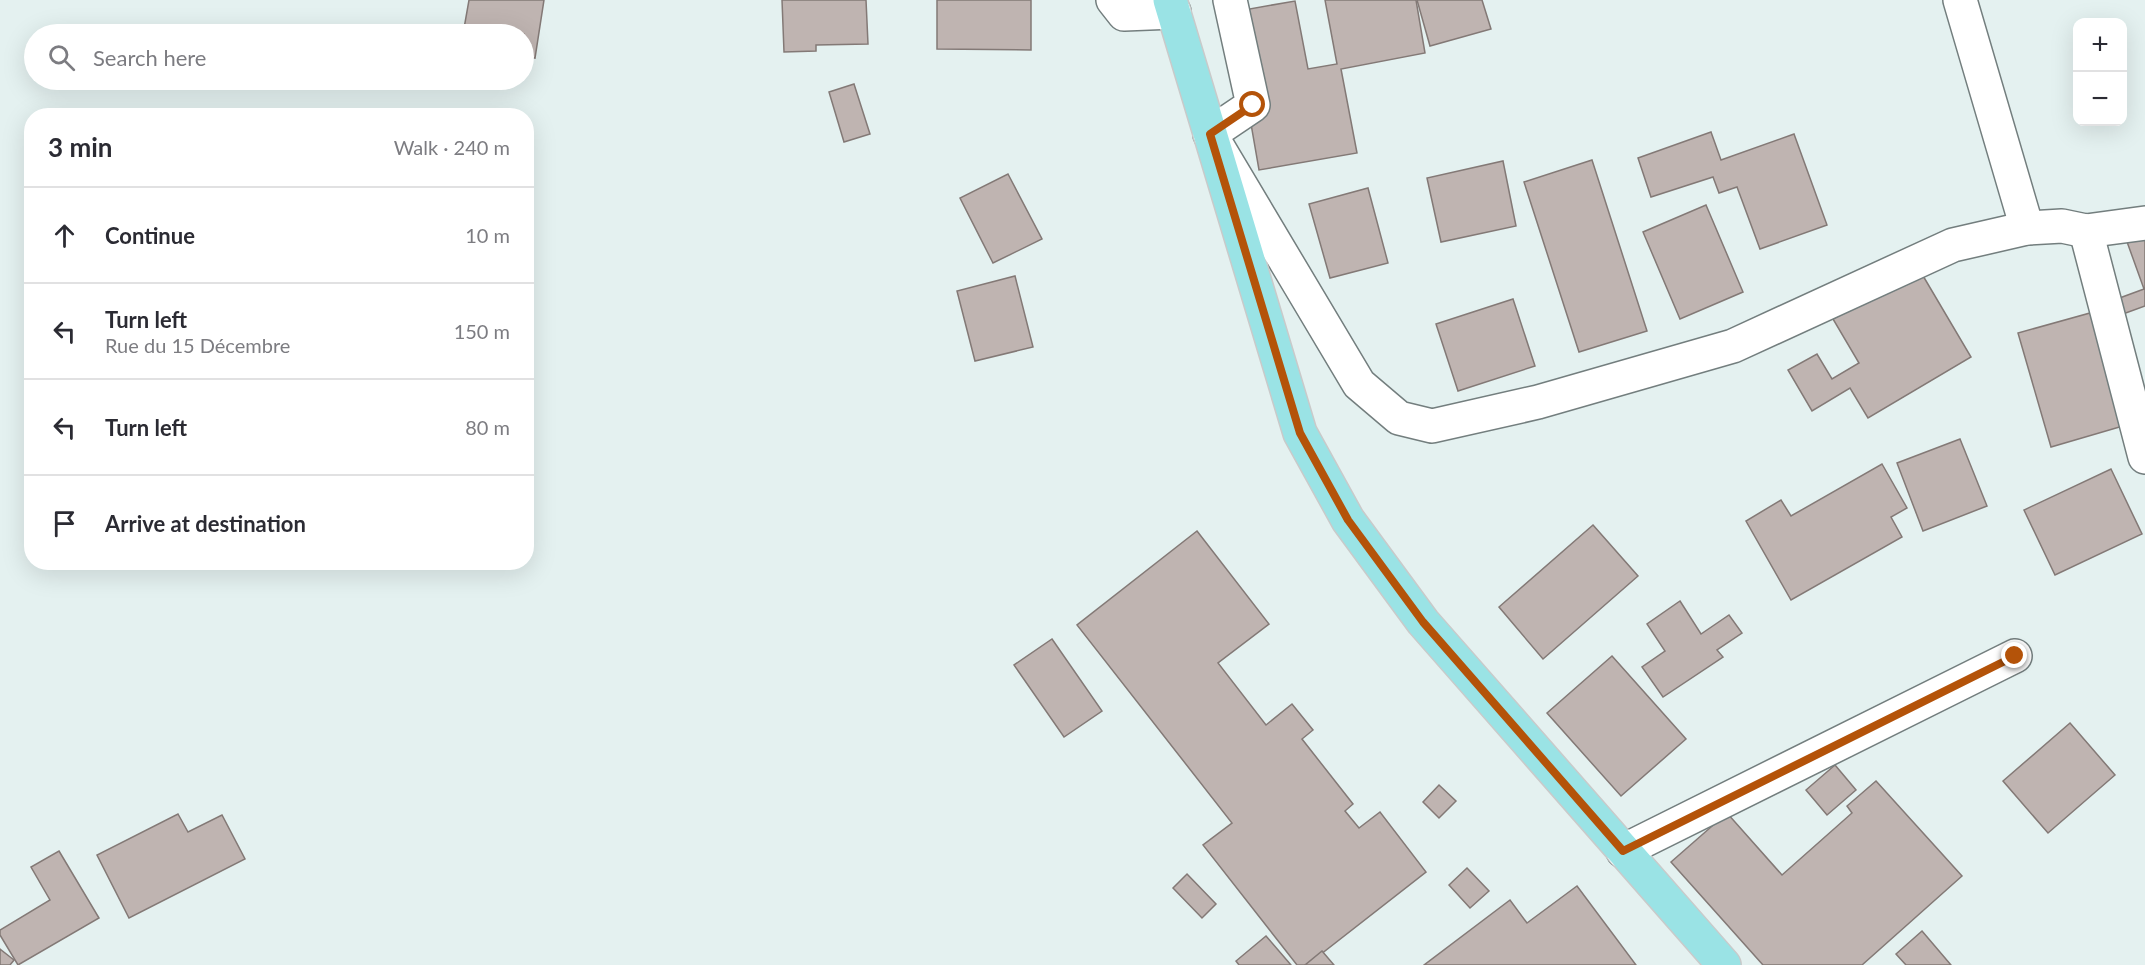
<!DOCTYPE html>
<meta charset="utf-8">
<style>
body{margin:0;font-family:Lato,sans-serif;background:#f7f7f7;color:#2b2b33}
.controls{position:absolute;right:18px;top:18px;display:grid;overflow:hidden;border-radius:12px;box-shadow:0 6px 24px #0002}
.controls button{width:54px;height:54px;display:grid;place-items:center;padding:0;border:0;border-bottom:2px solid #e1e1e2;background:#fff;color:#2b2b33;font:30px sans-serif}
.stop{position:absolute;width:18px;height:18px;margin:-14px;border:4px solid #b45309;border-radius:50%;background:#fff}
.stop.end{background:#b45309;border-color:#fff;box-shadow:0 2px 6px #0008}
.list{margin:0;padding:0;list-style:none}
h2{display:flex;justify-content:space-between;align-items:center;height:78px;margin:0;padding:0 24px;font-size:26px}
h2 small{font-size:20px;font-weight:400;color:#7c7c81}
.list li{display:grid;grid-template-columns:39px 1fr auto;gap:18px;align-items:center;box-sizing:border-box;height:96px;padding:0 24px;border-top:2px solid #e1e1e2}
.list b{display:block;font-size:22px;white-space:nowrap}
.list p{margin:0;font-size:20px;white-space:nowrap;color:#7c7c81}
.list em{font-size:20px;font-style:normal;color:#7c7c81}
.icon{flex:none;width:33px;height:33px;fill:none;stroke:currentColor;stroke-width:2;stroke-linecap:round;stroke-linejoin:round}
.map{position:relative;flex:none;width:2145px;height:965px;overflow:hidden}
.search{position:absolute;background:#fff;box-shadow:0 6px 24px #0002;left:24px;top:24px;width:510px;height:66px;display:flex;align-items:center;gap:15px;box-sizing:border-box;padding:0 21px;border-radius:33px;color:#7c7c81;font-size:22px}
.panel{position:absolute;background:#fff;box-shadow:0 6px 24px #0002;left:24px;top:108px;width:510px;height:462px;border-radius:24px}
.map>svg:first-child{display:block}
.building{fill:#bfb4b1;stroke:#837976;stroke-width:1.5}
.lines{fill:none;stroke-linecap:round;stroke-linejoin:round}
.street-casing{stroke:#737e7e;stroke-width:36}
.primary-casing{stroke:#c9caca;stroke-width:36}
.street{stroke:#fff;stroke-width:33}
.primary{stroke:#9ae3e5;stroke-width:33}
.route{stroke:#b45309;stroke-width:8}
</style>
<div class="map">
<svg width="2145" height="965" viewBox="0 0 2145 965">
<rect width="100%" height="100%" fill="#e4f1f0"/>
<g class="building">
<polygon points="469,0 544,0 535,58 524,56 524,34 463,34"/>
<polygon points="782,0 866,0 868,44 816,45 816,51 784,52"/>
<polygon points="937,0 1031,0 1031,50 937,49"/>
<polygon points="1325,0 1416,0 1425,53 1341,69 1357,153 1259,170 1247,101 1238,11 1295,1 1308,69 1337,64"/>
<polygon points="1417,0 1482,0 1491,29 1430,46"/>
<polygon points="854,84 870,134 844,142 829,92"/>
<polygon points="1711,132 1721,160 1794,134 1827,225 1760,249 1737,187 1719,193 1713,177 1651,197 1638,158"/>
<polygon points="1592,160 1647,331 1579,352 1524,182"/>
<polygon points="1503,161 1516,226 1441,242 1427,178"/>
<polygon points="1008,174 1042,239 993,263 960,198"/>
<polygon points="1368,188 1388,263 1330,278 1309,204"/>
<polygon points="1706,205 1743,292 1680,319 1643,232"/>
<polygon points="2145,233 2145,306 2112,318 2106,303 2144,289 2126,239"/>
<polygon points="1919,269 1971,357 1868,418 1850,388 1812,411 1788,370 1817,354 1832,379 1859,363 1833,319"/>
<polygon points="1015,276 1033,347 975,361 957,291"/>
<polygon points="1513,299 1535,366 1458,391 1436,324"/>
<polygon points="2090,313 2123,426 2051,447 2018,333"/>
<polygon points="1960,439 1987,506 1923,531 1897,463"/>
<polygon points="1882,464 1907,508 1891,517 1902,537 1791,600 1746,521 1781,500 1791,516"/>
<polygon points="2111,469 2142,534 2055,575 2024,510"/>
<polygon points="1593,525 1638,576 1543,659 1499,607"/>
<polygon points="1197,531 1269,624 1218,663 1266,725 1292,704 1313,730 1302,739 1353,804 1345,811 1359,828 1380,812 1426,872 1307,965 1297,965 1203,845 1232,823 1077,625"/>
<polygon points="1680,601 1701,634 1729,615 1742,633 1717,650 1723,657 1663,697 1642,667 1665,651 1647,624"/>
<polygon points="1052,639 1102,711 1064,737 1014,665"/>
<polygon points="1612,656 1686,739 1621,796 1547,713"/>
<polygon points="2070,723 2115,775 2048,833 2003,781"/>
<polygon points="1835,765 1856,790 1827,815 1806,790"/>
<polygon points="1876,781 1962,876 1862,965 1763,965 1671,862 1727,813 1782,875 1852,813 1847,806"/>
<polygon points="1439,785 1456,801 1439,818 1423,802"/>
<polygon points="178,814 188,832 222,815 245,859 129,918 97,855"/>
<polygon points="59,851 99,918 18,965 0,935 0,930 50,900 31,867"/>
<polygon points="1467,868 1489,891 1470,908 1449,885"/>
<polygon points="1187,874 1216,904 1202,918 1173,888"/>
<polygon points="1577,886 1636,965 1424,965 1510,900 1527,923"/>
<polygon points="1922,931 1951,965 1906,965 1896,954"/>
<polygon points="1266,936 1291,965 1239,965 1236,961"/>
<polygon points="0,949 14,960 10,965 0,965"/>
<polygon points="1322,951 1334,965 1305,965"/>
</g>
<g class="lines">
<g class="street-casing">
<g id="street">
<polyline points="1113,0 1124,14 1174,12"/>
<polyline points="1230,0 1253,105 1210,134 1359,384 1399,418 1432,426 1538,402 1733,346 1953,245 2027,228 2062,226 2086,231 2145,223"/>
<polyline points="1960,0 2027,228"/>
<polyline points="2086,231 2145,457"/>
<polyline points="1623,851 2015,656"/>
</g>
</g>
<g class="primary-casing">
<polyline id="primary" points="1170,0 1300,433 1348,520 1423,622 1724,965"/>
</g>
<use href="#street" class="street"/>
<use href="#primary" class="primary"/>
</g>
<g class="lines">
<polyline class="route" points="1253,105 1210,134 1300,433 1348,520 1423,622 1623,851 2015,656"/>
</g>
</svg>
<div class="controls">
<button>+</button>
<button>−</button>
</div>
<div class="stop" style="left:1253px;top:105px"></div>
<div class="stop end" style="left:2015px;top:656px"></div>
<div class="search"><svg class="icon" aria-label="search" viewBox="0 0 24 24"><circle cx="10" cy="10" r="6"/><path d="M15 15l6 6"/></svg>Search here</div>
<section class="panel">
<h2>3 min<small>Walk · 240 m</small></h2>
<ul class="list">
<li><svg class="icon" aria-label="ahead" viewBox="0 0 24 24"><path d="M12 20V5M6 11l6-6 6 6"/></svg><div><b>Continue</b></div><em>10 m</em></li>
<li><svg class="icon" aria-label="left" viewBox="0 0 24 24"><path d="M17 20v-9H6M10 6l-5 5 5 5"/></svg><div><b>Turn left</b><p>Rue du 15 Décembre</p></div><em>150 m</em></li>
<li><svg class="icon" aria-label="left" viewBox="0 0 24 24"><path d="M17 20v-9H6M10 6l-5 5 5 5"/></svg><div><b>Turn left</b></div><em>80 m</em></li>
<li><svg class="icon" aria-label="arrive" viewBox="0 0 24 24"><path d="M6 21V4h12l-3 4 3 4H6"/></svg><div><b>Arrive at destination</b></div></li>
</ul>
</section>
</div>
